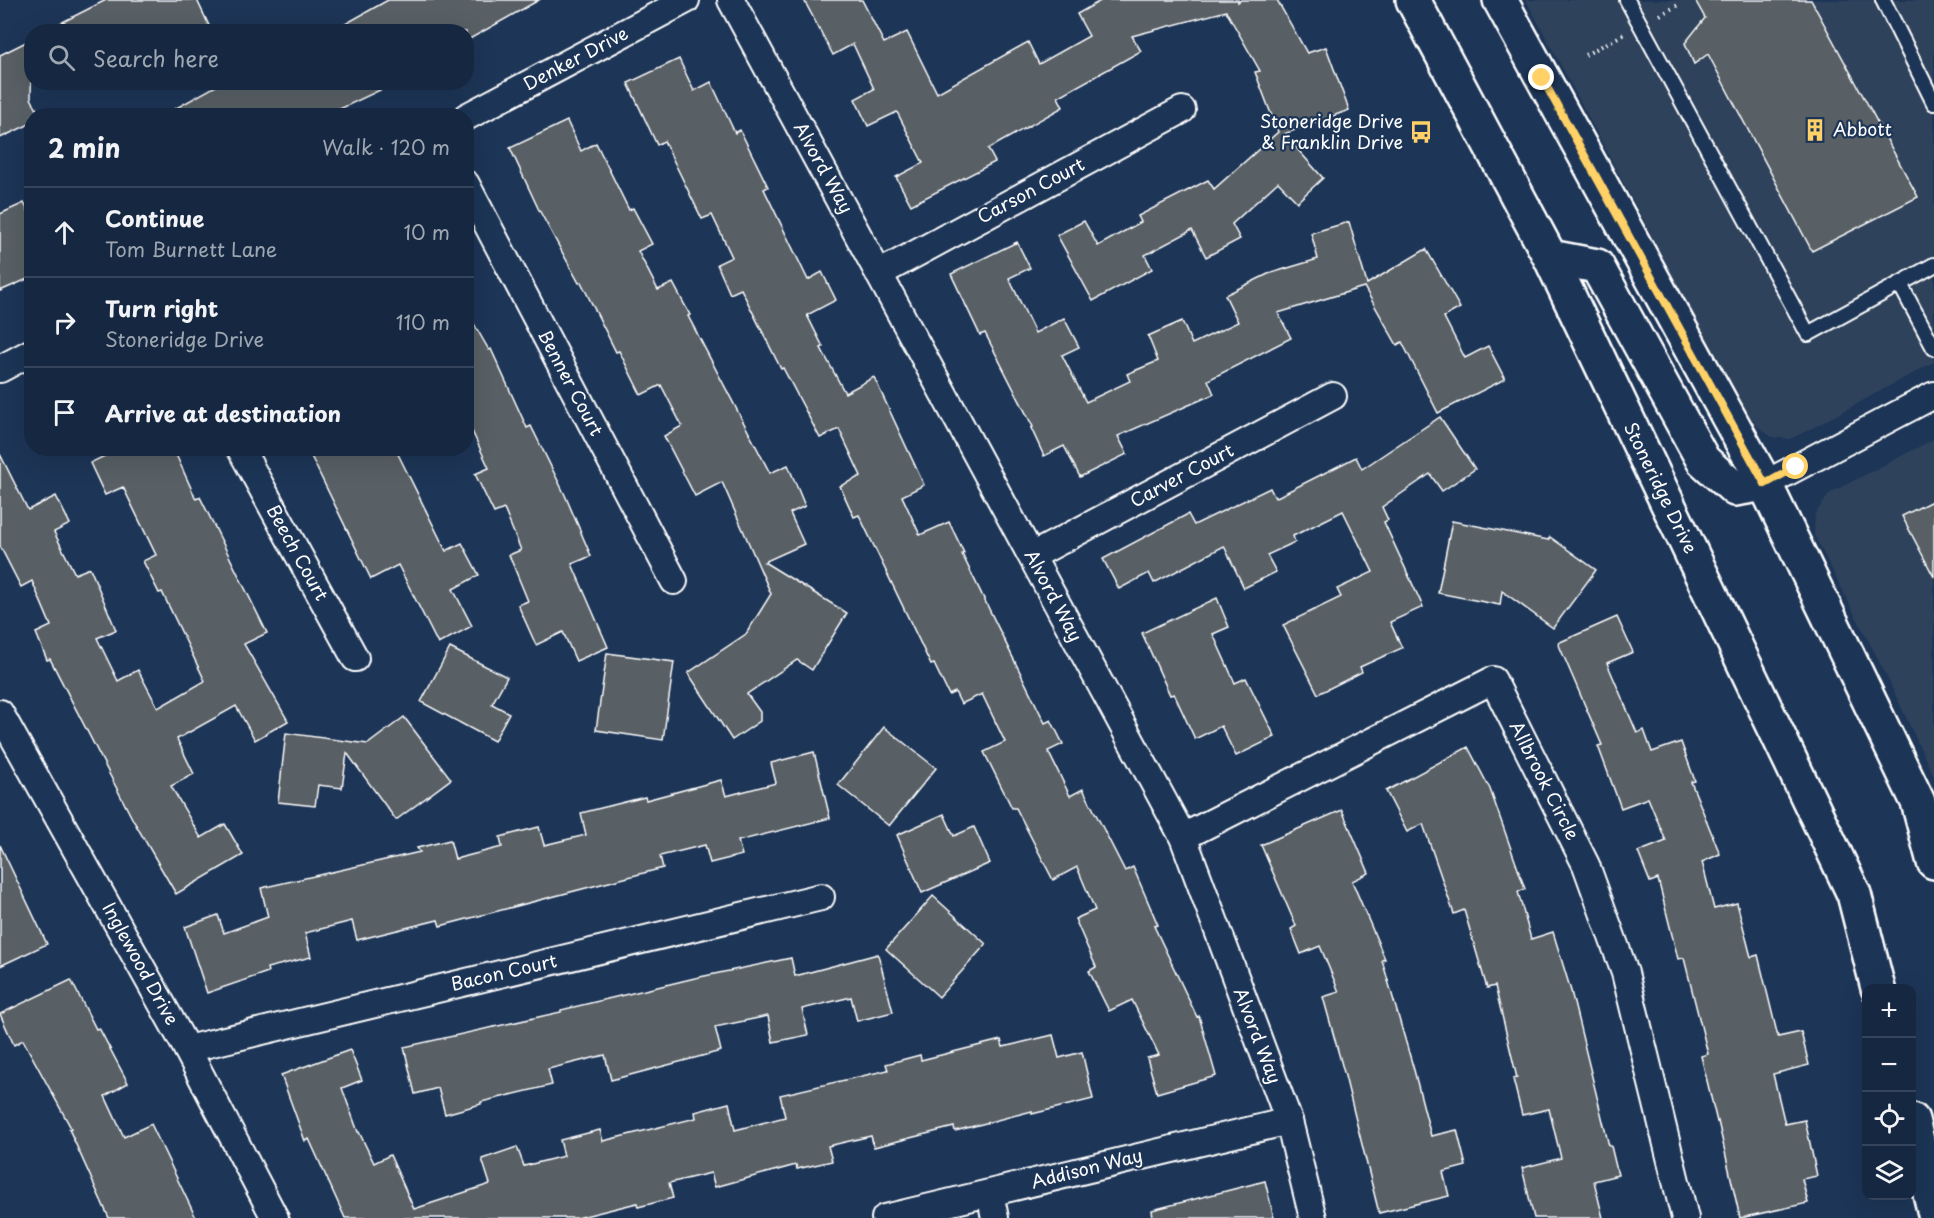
<!DOCTYPE html>
<meta charset="utf-8">
<style>
body{margin:0;font-family:"Playpen Sans",sans-serif;background:#23344c;color:#f1f3f6}
.controls{position:absolute;right:18px;bottom:18px;display:grid;overflow:hidden;border-radius:12px;box-shadow:0 6px 24px #0002}
.controls button{width:54px;height:54px;display:grid;place-items:center;padding:0;border:0;border-bottom:2px solid #35445a;background:#162841;color:#f1f3f6;font:30px sans-serif}
.stop{position:absolute;width:18px;height:18px;margin:-14px;border:4px solid #ffd166;border-radius:50%;background:#fff}
.stop.end{background:#ffd166;border-color:#fff;box-shadow:0 2px 6px #0008}
.list{margin:0;padding:0;list-style:none}
h2{display:flex;justify-content:space-between;align-items:center;height:78px;margin:0;padding:0 24px;font-size:26px}
h2 small{font-size:20px;font-weight:400;color:#9ea6b1}
.list li{display:grid;grid-template-columns:39px 1fr auto;gap:18px;align-items:center;box-sizing:border-box;height:90px;padding:0 24px;border-top:2px solid #35445a}
.list b{display:block;font-size:22px;white-space:nowrap}
.list p{margin:0;font-size:20px;white-space:nowrap;color:#9ea6b1}
.list em{font-size:20px;font-style:normal;color:#9ea6b1}
.icon{flex:none;width:33px;height:33px;fill:none;stroke:currentColor;stroke-width:2;stroke-linecap:round;stroke-linejoin:round}
.map{position:relative;flex:none;width:1934px;height:1218px;overflow:hidden}
.search{position:absolute;background:#162841;box-shadow:0 6px 24px #0002;left:24px;top:24px;width:450px;height:66px;display:flex;align-items:center;gap:15px;box-sizing:border-box;padding:0 21px;border-radius:24px;color:#9ea6b1;font-size:22px}
.panel{position:absolute;background:#162841;box-shadow:0 6px 24px #0002;left:24px;top:108px;width:450px;height:348px;border-radius:24px}
.map>svg:first-child{display:block}
.built{fill:#2f425b}
.building{fill:#596065;stroke:#fff;stroke-width:1.5}
.lines{fill:none;stroke-linecap:round;stroke-linejoin:round}
.lane-casing{stroke:#fff;stroke-width:18}
.street-casing{stroke:#fff;stroke-width:30}
.secondary-casing{stroke:#fff;stroke-width:38}
.path{stroke:#fff;stroke-width:4;stroke-dasharray:1.5 4.5;stroke-linecap:butt}
.lane{stroke:#1d3557;stroke-width:14}
.street{stroke:#1d3557;stroke-width:26}
.secondary{stroke:#1d3557;stroke-width:33}
.route{stroke:#ffd166;stroke-width:8}
.labels{text-anchor:middle;stroke-width:4.5;stroke-linejoin:round;paint-order:stroke}
.street-label{font-size:18px;fill:#fff;stroke:#1d3557}
.poi-label{font-size:18px;fill:#fff;stroke:#1d3557;text-anchor:end}
</style>
<div class="map">
<svg width="1934" height="1218" viewBox="0 0 1934 1218">
<rect width="100%" height="100%" fill="#1d3557"/>
<filter id="ink" filterUnits="userSpaceOnUse"><feTurbulence type="fractalNoise" baseFrequency=".0167" numOctaves="2"/><feDisplacementMap in="SourceGraphic" scale="12" xChannelSelector="R" yChannelSelector="G"/><feConvolveMatrix kernelMatrix="1 2 1 2 8 2 1 2 1" color-interpolation-filters="sRGB"/></filter>
<g filter="url(#ink)">
<g class="built">
<polygon points="1526,0 1934,0 1934,362 1805,432 1790,439 1772,437 1758,427 1746,413"/>
<polygon points="1934,439 1934,777 1885,673 1814,535 1815,514 1830,493"/>
</g>
<g class="building">
<polygon points="106,0 197,0 212,32 43,32"/>
<polygon points="388,0 539,0 466,41 466,32 331,32"/>
<polygon points="804,0 862,0 884,43 907,32 937,93 1028,42 1039,64 1089,36 1077,14 1102,0 1238,0 1238,2 1241,0 1277,0 1307,53 1326,47 1349,110 1284,134 1323,178 1297,202 1278,182 1232,224 1240,239 1206,257 1192,230 1145,255 1152,269 1093,301 1057,235 1084,221 1098,246 1141,222 1138,216 1208,180 1214,189 1278,132 1255,72 1260,71 1226,11 1132,36 1141,51 1058,97 1063,107 988,149 995,162 911,205 896,177 923,163 897,112 868,126 855,99 874,89 853,44 833,55"/>
<polygon points="1695,0 1811,0 1918,197 1812,251 1708,54 1694,64 1685,43 1705,18"/>
<polygon points="32,39 31,98 40,116 32,116 32,123 0,138 0,55"/>
<polygon points="679,59 694,91 711,82 735,133 740,130 768,187 764,189 808,280 822,272 836,300 807,315 823,347 821,348 845,393 874,377 924,485 902,496 920,535 949,522 964,553 962,554 1045,723 1051,720 1063,744 1048,751 1070,796 1083,789 1125,871 1133,867 1158,925 1154,926 1197,1017 1199,1016 1216,1076 1157,1093 1147,1058 1159,1055 1132,1000 1109,1011 1089,971 1096,967 1075,919 1095,910 1077,867 1053,880 1016,808 1012,808 984,752 1005,742 982,694 961,704 955,692 949,695 934,664 931,665 859,515 854,517 840,486 861,476 839,429 820,438 783,368 781,369 741,289 730,294 717,264 732,257 712,215 702,219 664,141 657,145 628,83"/>
<polygon points="223,82 397,82 325,116 162,116"/>
<polygon points="567,121 581,151 596,143 629,210 633,208 652,244 638,251 658,290 673,283 690,315 688,316 770,473 788,465 805,506 790,513 804,544 764,562 847,613 812,670 797,660 747,694 760,712 760,721 732,740 688,673 746,634 771,594 722,482 695,496 664,436 682,426 661,385 641,395 619,351 616,352 581,282 579,283 538,208 510,148"/>
<polygon points="24,203 32,219 32,277 0,291 0,214"/>
<polygon points="1349,222 1367,284 1426,249 1460,308 1444,317 1465,358 1488,346 1505,379 1438,413 1402,342 1397,345 1364,287 1278,313 1291,338 1208,380 1214,394 1118,436 1127,454 1080,477 1064,446 1044,456 1031,428 1033,427 985,333 980,335 951,274 1017,242 1030,268 1009,278 1035,333 1064,318 1079,347 1062,355 1086,402 1130,381 1127,374 1158,361 1148,336 1182,321 1192,344 1238,322 1225,295 1268,274 1318,259 1311,233"/>
<polygon points="466,310 489,350 491,349 527,428 531,426 565,495 591,556 572,564 608,647 576,661 563,632 536,645 518,605 528,601 509,555 521,550 504,509 494,513 475,474 489,468 466,418"/>
<polygon points="1440,417 1475,469 1442,491 1430,474 1382,507 1388,520 1384,522 1423,607 1390,622 1402,648 1360,667 1362,672 1318,694 1283,625 1341,597 1337,589 1373,572 1343,511 1293,536 1295,542 1267,555 1276,572 1244,588 1224,546 1154,583 1149,573 1119,589 1103,559 1188,514 1194,525 1270,488 1275,498 1356,457 1362,469"/>
<polygon points="121,448 173,448 196,499 200,497 267,633 244,644 288,721 255,740 236,706 177,739 194,774 171,786 201,838 225,824 243,855 176,894 133,820 50,659 47,660 36,633 51,626 32,581 21,587 0,546 0,454 28,510 56,496 70,524 54,532 75,574 90,568 116,630 97,638 118,681 138,670 158,708 205,681 162,592 159,593 143,561 156,555 123,487 105,495 90,463"/>
<polygon points="307,448 395,448 446,551 462,543 479,575 453,589 472,626 438,644 398,565 371,579"/>
<polygon points="1934,500 1934,577 1902,516"/>
<polygon points="1452,521 1548,540 1550,537 1596,570 1553,628 1502,591 1500,605 1438,593"/>
<polygon points="1217,598 1229,627 1213,634 1235,683 1246,678 1275,737 1236,756 1221,726 1195,739 1174,694 1170,695 1142,633"/>
<polygon points="1617,617 1633,652 1607,663 1637,733 1644,730 1652,752 1681,742 1695,781 1691,782 1720,854 1702,862 1714,909 1737,903 1751,957 1758,955 1778,1037 1801,1032 1809,1065 1773,1074 1785,1124 1805,1120 1817,1176 1802,1179 1808,1203 1740,1218 1718,1121 1717,1122 1701,1056 1708,1054 1684,958 1678,959 1658,879 1650,882 1638,852 1666,841 1648,798 1621,808 1598,746 1602,745 1558,643"/>
<polygon points="450,648 507,677 492,704 509,713 494,741 421,702"/>
<polygon points="607,653 674,662 663,740 596,730"/>
<polygon points="404,717 451,779 396,820 347,753 342,788 318,785 315,806 278,802 286,733 368,744"/>
<polygon points="884,727 936,768 889,826 838,785"/>
<polygon points="1468,747 1490,789 1525,889 1518,892 1531,939 1553,932 1571,991 1609,1146 1611,1146 1618,1175 1594,1181 1603,1218 1534,1218 1522,1168 1561,1158 1549,1109 1522,1115 1513,1079 1517,1078 1495,986 1487,988 1464,910 1454,914 1423,824 1407,832 1386,791"/>
<polygon points="814,752 830,818 738,841 742,855 710,863 705,845 660,856 663,868 440,926 438,920 357,940 352,921 305,933 311,957 267,968 268,972 207,993 185,927 218,915 224,933 268,917 261,888 420,852 417,848 450,840 455,859 502,847 500,837 539,827 544,845 586,835 581,813 645,797 646,800 721,780 726,796 776,783 771,763"/>
<polygon points="1342,810 1369,873 1352,881 1385,959 1382,960 1414,1070 1431,1136 1457,1130 1466,1166 1443,1172 1449,1196 1379,1213 1345,1076 1323,997 1339,992 1320,946 1301,954 1291,929 1296,926 1261,845"/>
<polygon points="944,814 954,836 974,827 990,863 922,893 897,835"/>
<polygon points="0,845 47,944 0,966"/>
<polygon points="933,896 986,944 939,997 886,949"/>
<polygon points="878,954 893,1012 857,1021 851,997 802,1009 808,1035 773,1042 768,1016 715,1027 721,1051 611,1080 605,1055 548,1069 552,1085 481,1102 481,1104 445,1114 438,1088 415,1094 404,1047 561,1012 561,1010 695,978 791,958 795,976"/>
<polygon points="71,980 96,1029 99,1028 128,1083 105,1096 124,1137 151,1124 196,1218 109,1218 69,1129 71,1128 23,1040 14,1045 0,1014"/>
<polygon points="1053,1035 1059,1058 1082,1052 1093,1099 1032,1114 1032,1111 955,1131 954,1127 874,1147 871,1136 828,1146 832,1161 797,1169 796,1165 715,1187 711,1173 669,1183 673,1198 638,1207 637,1203 577,1218 345,1218 309,1139 305,1141 281,1075 350,1050 362,1080 342,1088 358,1132 359,1132 374,1163 390,1155 414,1209 490,1184 482,1159 517,1147 524,1166 564,1156 560,1140 600,1130 603,1141 696,1118 695,1112 729,1103 735,1130 785,1117 780,1095 888,1070 886,1064 920,1055 921,1060 1001,1040 1003,1047"/>
<polygon points="1265,1181 1274,1218 1153,1218 1152,1210"/>
</g>
<g class="lines">
<g class="lane-casing">
<g id="lane">
<polyline points="1627,0 1808,334 1934,265"/>
<polyline points="1883,0 1934,103"/>
<polyline points="1900,284 1934,348"/>
</g>
</g>
<g class="street-casing">
<g id="street">
<polyline points="731,0 1183,837 1289,1121 1313,1218"/>
<polyline points="466,117 686,0"/>
<polyline points="466,184 674,581"/>
<polyline points="880,273 1182,110"/>
<polyline points="0,369 32,352"/>
<polyline points="240,448 355,658"/>
<polyline points="1765,484 1934,395"/>
<polyline points="1032,556 1333,396"/>
<polyline points="0,713 187,1049 275,1218"/>
<polyline points="1183,837 1493,680 1586,865 1625,973 1685,1218"/>
<polyline points="187,1049 821,897"/>
<polyline points="990,1193 995,1218"/>
<polyline points="885,1218 1289,1121"/>
</g>
</g>
<g class="secondary-casing">
<g id="secondary">
<polyline points="1413,0 1550,257 1854,894 1878,988"/>
<polyline points="1500,0 1765,484 1918,802 1934,862"/>
<polyline points="1550,257 1597,266 1703,460 1735,489 1765,484"/>
<polyline points="1912,1120 1934,1210"/>
</g>
</g>
<g class="path">
<polyline points="1660,15 1680,4"/>
<polyline points="1585,55 1624,34"/>
</g>
<use href="#lane" class="lane"/>
<use href="#street" class="street"/>
<use href="#secondary" class="secondary"/>
</g>
</g>
<g class="lines" filter="url(#ink)">
<polyline class="route" points="1542,78 1765,484 1796,467"/>
</g>
<defs>
<g id="building-bare" transform="scale(1.8)"><path d="M-4-6H4V6H1V3H-1V6H-4ZM-2.5-4.3h1.7v1.8h-1.7ZM.8-4.3h1.7v1.8H.8ZM-2.5-1h1.7V.8h-1.7ZM.8-1h1.7V.8H.8Z" fill="#ffd166" stroke="#1d3557" stroke-width="2.5" paint-order="stroke"/></g>
<g id="bus-bare" transform="scale(1.8)"><path d="M-5-6H5V4H4V6H2V4H-2V6H-4V4H-5ZM-3.5-4V0h7V-4ZM-3.5 1.2v1.5H-2V1.2ZM2 1.2v1.5H3.5V1.2Z" fill="#ffd166" stroke="#1d3557" stroke-width="2.5" paint-order="stroke"/></g>
</defs>
<g fill-rule="evenodd">
<use href="#building-bare" x="1815" y="130"/>
<use href="#bus-bare" x="1421" y="132"/>
</g>
<g class="labels">
<g class="street-label">
<text transform="translate(576 59) rotate(-28)" y="6">Denker Drive</text>
<text transform="translate(823 168) rotate(61)" y="6">Alvord Way</text>
<text transform="translate(1031 191) rotate(-28)" y="6">Carson Court</text>
<text transform="translate(570 383) rotate(62)" y="6">Benner Court</text>
<text transform="translate(1182 476) rotate(-28)" y="6">Carver Court</text>
<text transform="translate(1660 488) rotate(64)" y="6">Stoneridge Drive</text>
<text transform="translate(297 553) rotate(61)" y="6">Beech Court</text>
<text transform="translate(1053 596) rotate(62)" y="6">Alvord Way</text>
<text transform="translate(1544 781) rotate(63)" y="6">Allbrook Circle</text>
<text transform="translate(140 964) rotate(61)" y="6">Inglewood Drive</text>
<text transform="translate(504 973) rotate(-13)" y="6">Bacon Court</text>
<text transform="translate(1257 1036) rotate(69)" y="6">Alvord Way</text>
<text transform="translate(1087 1169) rotate(-14)" y="6">Addison Way</text>
</g>
<g class="poi-label">
<text x="1403" y="128">Stoneridge Drive<tspan x="1403" dy="21">&amp; Franklin Drive</tspan></text>
<text x="1833" y="136" text-anchor="start">Abbott</text>
</g>
</g>
</svg>
<div class="controls">
<button>+</button>
<button>−</button>
<button><svg class="icon" aria-label="locate" viewBox="0 0 24 24"><circle cx="12" cy="12" r="6"/><path d="M12 2v4M12 18v4M2 12h4M18 12h4"/></svg></button>
<button><svg class="icon" aria-label="layers" viewBox="0 0 24 24"><path d="M12 4l9 5-9 5-9-5zM3 14l9 5 9-5"/></svg></button>
</div>
<div class="stop" style="left:1796px;top:467px"></div>
<div class="stop end" style="left:1542px;top:78px"></div>
<div class="search"><svg class="icon" aria-label="search" viewBox="0 0 24 24"><circle cx="10" cy="10" r="6"/><path d="M15 15l6 6"/></svg>Search here</div>
<section class="panel">
<h2>2 min<small>Walk · 120 m</small></h2>
<ul class="list">
<li><svg class="icon" aria-label="ahead" viewBox="0 0 24 24"><path d="M12 20V5M6 11l6-6 6 6"/></svg><div><b>Continue</b><p>Tom Burnett Lane</p></div><em>10 m</em></li>
<li><svg class="icon" aria-label="right" viewBox="0 0 24 24"><path d="M7 20v-9h11M14 6l5 5-5 5"/></svg><div><b>Turn right</b><p>Stoneridge Drive</p></div><em>110 m</em></li>
<li><svg class="icon" aria-label="arrive" viewBox="0 0 24 24"><path d="M6 21V4h12l-3 4 3 4H6"/></svg><div><b>Arrive at destination</b></div></li>
</ul>
</section>
</div>
